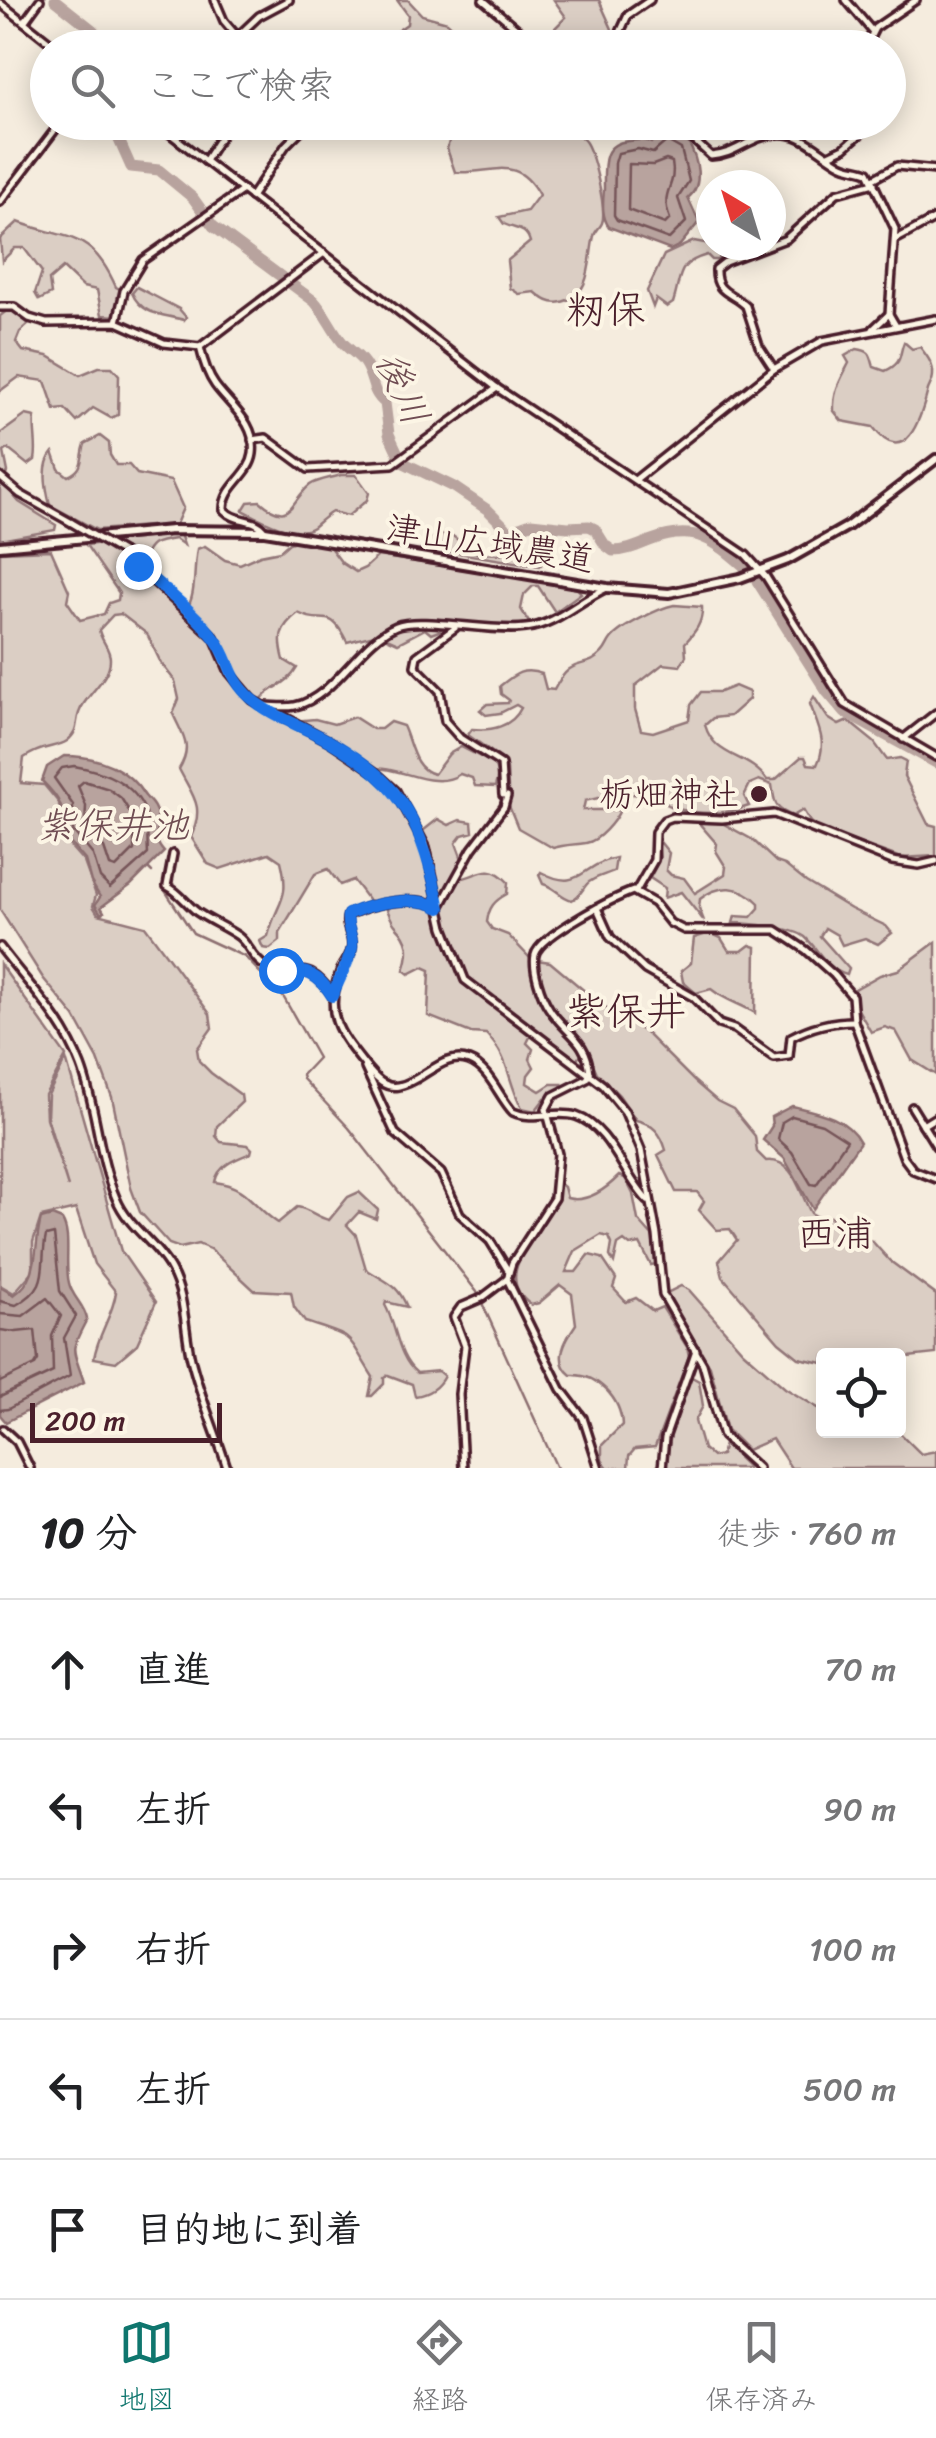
<!DOCTYPE html>
<html lang="ja">
<meta charset="utf-8">
<style>
body{margin:0;font-family:Sriracha,"Klee One",sans-serif;background:#f6f6f6;color:#202124}
.controls{position:absolute;right:30px;bottom:30px;display:grid;overflow:hidden;border-radius:10px;box-shadow:0 5px 25px #0003}
.controls button{width:90px;height:90px;display:grid;place-items:center;padding:0;border:0;border-bottom:2px solid #e0e0e0;background:#fff;color:#202124;font:50px sans-serif}
.compass{position:absolute;left:696px;top:170px;width:90px;height:90px;border-radius:50%;background:#fff;box-shadow:0 5px 25px #0003;rotate:322deg}
.scale{position:absolute;left:30px;bottom:25px;width:192px;box-sizing:border-box;padding-left:10px;border:5px solid #4a1f2b;border-top:0;font-size:28px;line-height:35px;white-space:nowrap;color:#4a1f2b;-webkit-text-stroke:8px #fcf5e5;paint-order:stroke}
.stop{position:absolute;width:30px;height:30px;margin:-22px;border:8px solid #1a73e8;border-radius:50%;background:#fff}
.stop.end{background:#1a73e8;border-color:#fff;box-shadow:0 2px 10px #0008}
.list{margin:0;padding:0;list-style:none}
h2{display:flex;justify-content:space-between;align-items:center;height:130px;margin:0;padding:0 40px;font-size:42px}
h2 small{font-size:32px;font-weight:400;color:#757577}
.list li{display:grid;grid-template-columns:65px 1fr auto;gap:30px;align-items:center;box-sizing:border-box;height:140px;padding:0 40px;border-top:2px solid #e0e0e0}
.list b{display:block;font-size:38px;white-space:nowrap}
.list em{font-size:32px;font-style:normal;color:#757577}
.icon{flex:none;width:55px;height:55px;fill:none;stroke:currentColor;stroke-width:2;stroke-linecap:round;stroke-linejoin:round}
.map{position:relative;flex:none;width:936px;height:1468px;overflow:hidden}
.search{position:absolute;background:#fff;box-shadow:0 5px 25px #0003;left:30px;right:30px;top:30px;height:110px;display:flex;align-items:center;gap:25px;box-sizing:border-box;padding:0 35px;border-radius:55px;color:#757577;font-size:38px}
.sheet{height:830px;background:#fff}
nav{display:flex;justify-content:space-around;align-items:center;box-sizing:border-box;height:140px;border-top:2px solid #e0e0e0;background:#fff;font-size:28px;color:#757577}
nav a{display:grid;justify-items:center;gap:5px}
nav .on{color:#0f766e}
.map>svg:first-child{display:block}
.green{fill:#dbcec4;stroke:#927678;stroke-width:2.5}
.water{fill:#b8a39e;stroke:#8c6e70;stroke-width:2.5}
.lines{fill:none;stroke-linecap:round;stroke-linejoin:round}
.shore{stroke:#765459;stroke-width:2.5}
.stream{stroke:#8c6e70;stroke-width:2.5}
.river{stroke:#b8a39e;stroke-width:11}
.minor-casing{stroke:#4a1f2b;stroke-width:12}
.tertiary-casing{stroke:#4a1f2b;stroke-width:14}
.minor{stroke:#fcf5e5;stroke-width:5}
.tertiary{stroke:#fcf5e5;stroke-width:6}
.minor-bridge-casing{stroke:#4a1f2b;stroke-width:12;stroke-linecap:butt}
.minor-bridge{stroke:#fcf5e5;stroke-width:5}
.route{stroke:#1a73e8;stroke-width:12}
.poi-dot{fill:#4a1f2b;stroke:#fcf5e5;stroke-width:4}
.labels{text-anchor:middle;stroke-width:8;stroke-linejoin:round;paint-order:stroke}
.street-label{font-size:35px;fill:#4a1f2b;stroke:#fcf5e5}
.poi-label{font-size:35px;fill:#4a1f2b;stroke:#fcf5e5;text-anchor:end}
.water-label{font-size:38px;font-style:italic;fill:#704d53;stroke:#fcf5e5}
.neighbourhood-label{font-size:38px;fill:#4a1f2b;stroke:#fcf5e5}
.quarter-label{font-size:40px;fill:#4a1f2b;stroke:#fcf5e5}
</style>
<div class="map">
<svg width="936" height="1468" viewBox="0 0 936 1468">
<rect width="100%" height="100%" fill="#f5ecde"/>
<filter id="ink" filterUnits="userSpaceOnUse"><feTurbulence type="fractalNoise" baseFrequency=".01" numOctaves="2"/><feDisplacementMap in="SourceGraphic" scale="20" xChannelSelector="R" yChannelSelector="G"/><feConvolveMatrix kernelMatrix="1 2 1 2 8 2 1 2 1" color-interpolation-filters="sRGB"/></filter>
<g filter="url(#ink)">
<g class="green">
<polygon points="397,0 408,0 422,15 447,22 475,47 389,47 391,35 407,24 408,15"/>
<polygon points="554,0 599,0 612,29 609,47 551,47 551,32 566,17"/>
<path d="M454 123H554L563 131C571 132 578 133 584 140 593 150 607 210 602 223 600 228 595 231 594 236 588 259 593 295 562 302 551 305 543 299 535 292L519 294 510 288 507 261 530 242C526 227 516 230 504 224L499 217 527 211 539 195C516 153 492 175 455 172L447 149Z"/>
<path d="M18 222C69 241 91 230 116 287L120 289 116 316 102 315 97 290 83 287 63 268 49 280 51 294 39 300 35 293 42 272 24 248H15L2 261 0 239Z"/>
<path d="M694 241 720 246 719 260H712L707 255C675 264 682 276 673 303L667 307 656 299 653 307 647 291 664 255Z"/>
<path d="M137 287 179 309 186 317 184 320C164 314 142 316 132 293Z"/>
<polygon points="8,310 15,310 27,319 28,325 20,332 16,342 23,351 48,356 80,375 99,367 112,367 119,375 118,415 111,418 93,408 77,422 65,409 55,410 45,381 19,377 0,391 0,316"/>
<path d="M904 342 912 349 920 347C926 355 934 364 933 375 933 381 930 385 928 390 921 418 905 470 873 427L842 421 834 411C833 391 840 381 849 363L845 356 857 349C872 351 870 355 874 367L885 371C904 362 898 356 904 342Z"/>
<path d="M26 415 35 417C33 432 38 445 35 460L28 465 8 449 4 452 8 472 1 481 19 502 56 525 55 530 0 540V434Z"/>
<path d="M100 436 109 443 110 455 116 465H129L137 474 171 481 183 508 176 524 97 530 50 505C46 489 41 465 53 452L59 469 68 476C85 469 80 459 85 444Z"/>
<path d="M341 475H356L369 493 367 500 348 516 332 512C325 516 319 522 313 527 295 539 260 519 243 510L248 502 260 501C291 528 290 501 310 485 317 480 332 478 341 475Z"/>
<path d="M180 534 184 545 175 539C142 544 154 546 136 568L185 612C197 596 193 570 197 549L205 546 225 560 240 564 260 555 280 551 289 543 301 539 326 542 342 563 356 572 365 568 378 556 576 587 581 593 555 612 538 586H533L524 595 521 609 530 624C504 633 474 623 449 620L439 631 431 634 425 629 398 643 378 634 347 642C329 605 325 627 298 613 279 628 278 637 284 660L297 668C287 687 266 687 257 706L283 722 315 719 334 724 354 717 373 729H381L390 722 403 726C411 742 413 770 434 774L449 754 461 747 494 764 498 775 495 787 475 786 472 778 460 774C435 791 403 768 375 768L373 776 391 791 419 834 438 819 449 825 460 820 472 822 473 832 462 835 456 843 462 859 452 877C475 884 484 856 508 882L507 894C494 901 489 907 487 922L492 929 508 935 531 959 550 962 599 1003 645 1032 694 1081 717 1101 733 1109 755 1136 757 1152 766 1161C794 1158 799 1192 811 1213L818 1217H831L855 1239 861 1237 872 1241 890 1261 936 1295V1354L899 1358 873 1353 824 1356 823 1363 799 1358 779 1342 723 1277 719 1261 737 1240 730 1229 717 1230 699 1210 704 1201 697 1192H676L658 1155 666 1150C661 1133 653 1124 636 1120L619 1095 597 1073 590 1057 583 1054 575 1060 532 1033 527 1043 533 1049 530 1059 534 1067 528 1075 527 1083 540 1091 551 1084H562L560 1090 545 1098 535 1111 522 1108C506 1078 511 1060 486 1034L471 1033 428 1016 430 970 423 967 409 974 404 970C411 951 409 939 396 926 390 920 389 911 384 904L368 900 353 880 340 885 328 869 315 874 280 932V941L270 949 263 948 260 941 268 936C277 900 291 901 281 861L269 853 220 869 208 864 191 837C205 805 193 797 179 769 193 746 183 737 173 714L179 699 175 681 161 663 147 634 121 614 113 615 99 630C101 641 110 648 110 659 110 680 84 696 79 713 75 724 79 732 67 741 57 748 42 745 24 758L21 783 44 785 59 803 61 836 84 862 96 895 93 906 98 914 145 926 210 1014 212 1028 197 1049 199 1061 211 1073 241 1095 242 1102 217 1126 216 1136 221 1142 248 1145 252 1149 251 1153C236 1159 218 1165 215 1182 248 1186 253 1207 278 1223L297 1207C310 1209 316 1217 329 1220L348 1197 359 1192 378 1210 376 1219 359 1212 347 1225 356 1235 366 1269C387 1283 397 1283 407 1307L386 1302 385 1305C397 1326 397 1357 417 1373L438 1371 444 1376C438 1388 429 1394 415 1396L412 1384 388 1375 384 1378V1384L372 1396H369L373 1377C344 1331 357 1339 305 1322L294 1307 291 1292 254 1290 210 1249 198 1244 180 1248 169 1244 140 1212 131 1188 112 1097 98 1059 75 1017 43 978 0 910V552L51 550 69 591 67 601 80 620 104 614 109 603 118 600 119 593 86 545Z"/>
<polygon points="440,535 451,535 477,553 498,554 520,550 548,557 540,566 439,550 435,548 433,538"/>
<path d="M674 605 702 607C703 623 695 632 685 643L686 656 680 666 663 664 635 686V709L641 730 653 732 689 720 691 705 701 692H720L735 686 749 692V699L730 716 713 718 705 725C715 759 748 753 767 780H775L801 757H805L808 764 817 765C828 742 818 727 810 704L814 697 828 718 839 725 848 721 874 742 887 760 900 758 906 761 904 776 928 824 936 826V856L901 858 819 829 810 822 803 810 793 816C773 808 775 803 772 785L759 780 750 784 744 796 749 806C725 815 703 815 678 809 668 806 659 799 649 796 627 791 607 796 585 801L583 810H620C615 821 599 841 586 843 574 845 565 844 553 848L518 828 509 806 507 769 502 759 468 735 472 729C491 731 512 727 521 708L516 705 500 713 486 715 480 710 487 704 508 703 509 700 501 694 500 686C515 674 523 667 542 674L546 689 554 690C573 653 584 672 602 653 607 648 607 644 611 639 620 627 659 608 674 605Z"/>
<path d="M704 821 722 823 753 840 776 862 785 865 806 882 851 909 886 926 892 933 878 944 865 938 842 945 837 935 825 928 820 936 849 969 847 975C827 970 819 950 805 937 795 928 748 923 733 923L735 916 751 917 759 908V903C742 885 719 883 700 899L699 908 704 921 681 892 664 898 665 888 650 878 660 858 658 844 661 843 669 853 666 870 671 875 684 878 695 893 725 874 726 867 716 851 717 844 698 822Z"/>
<path d="M616 858 614 871C606 875 593 877 587 884 581 891 581 895 572 900 560 897 555 887 543 884L539 875 541 872C581 893 579 865 616 858Z"/>
<path d="M710 933 721 938 729 951H742L750 945 756 947 755 1013C739 1003 726 1001 711 989L696 993 683 982 681 971 691 963 694 938Z"/>
<polygon points="936,942 936,1075 912,1060 896,1031 885,1027 871,1032 856,1006 855,989 880,975 898,970"/>
<path d="M0 964 66 1056 45 1095 46 1118 68 1187 47 1117 48 1095 66 1059 121 1251 156 1302 137 1344 116 1362 94 1358C98 1334 113 1315 116 1292L94 1264 76 1209 41 1217 33 1242V1271L14 1293 0 1285Z"/>
<path d="M619 1176 625 1178 633 1194 638 1220 653 1237 656 1264 651 1265 640 1244 630 1246 624 1241 618 1245 614 1263 610 1256 612 1244 609 1237 601 1235 575 1251 566 1272H576L589 1255 602 1258 616 1279 613 1288 626 1302 636 1298 653 1311 662 1307 687 1347 689 1356 655 1447 635 1449 629 1456 628 1468H608L602 1460V1445L622 1425C621 1399 597 1373 571 1375 553 1361 565 1340 576 1324L572 1294 560 1285 539 1303 531 1305C485 1272 553 1225 559 1183L564 1187 567 1198C586 1203 605 1190 619 1176Z"/>
<polygon points="681,1286 689,1290 743,1351 785,1388 823,1411 824,1430 891,1431 901,1434 921,1454 936,1451 936,1468 791,1468 772,1439 747,1450 727,1430 710,1366 669,1302 667,1293"/>
<polygon points="690,1376 699,1381 703,1406 695,1421 703,1449 712,1457 721,1455 724,1444 749,1468 666,1468 671,1433"/>
</g>
<g class="water">
<path d="M669 131 688 142C698 160 704 185 688 198L699 222 680 245 670 250 609 227C601 216 603 202 604 189 604 165 601 143 629 141 640 140 642 138 651 143L659 133Z"/>
<path d="M64 756C98 756 127 767 145 796 150 802 156 807 157 816 159 832 152 839 164 852L131 885 101 907 104 912 101 914 95 905 100 897 91 882 85 860 62 834C63 806 63 802 42 781L47 767Z"/>
<path d="M792 1106C817 1112 847 1117 860 1142L813 1209 784 1158 763 1140 772 1126 771 1117Z"/>
<path d="M52 1216 62 1220C72 1236 64 1264 69 1283 72 1297 84 1304 87 1319 69 1354 72 1345 84 1382L6 1422 0 1415V1287L14 1295C41 1277 33 1247 41 1219Z"/>
</g>
<g class="lines">
<g class="shore">
<polygon points="667,141 681,149 689,181 678,198 686,222 669,239 617,220 614,215 615,163 618,153 638,149 653,153"/>
<path d="M666 160 672 162C677 189 659 189 670 219L665 224 628 210 629 164 653 165Z"/>
<path d="M74 766C104 771 134 782 146 813 148 819 147 845 148 854L110 888 100 878 93 855 73 831V805L54 778 62 768Z"/>
<polygon points="84,781 109,789 121,798 134,819 134,850 116,868 110,866 104,848 85,826 86,806 78,786"/>
<polygon points="792,1116 822,1124 847,1140 816,1185 811,1184 792,1152 778,1139 782,1122"/>
<path d="M0 1301 16 1305C52 1286 39 1267 46 1236L54 1234 60 1291 76 1316 64 1338 70 1376 8 1409 0 1410"/>
<polyline points="0,1314 23,1316 47,1298 61,1316 52,1336 53,1372 0,1397"/>
<polyline points="0,1330 16,1332 35,1330 38,1360 35,1365 0,1382"/>
</g>
<g class="stream">
<polyline points="149,869 152,872"/>
<polyline points="162,886 193,933 245,957 284,998 318,1058 302,1075 303,1079 349,1128 477,1292 557,1468"/>
</g>
<g class="river">
<polyline points="55,0 93,30 108,48"/>
<path d="M111 122 131 167 159 170 193 198 213 226 314 301C326 314 332 330 343 343 351 352 360 355 366 366 374 380 371 392 385 403L389 434 402 462 454 487 488 510 509 531 531 523 568 527 589 526 595 529 605 545 613 551C627 551 639 545 652 540 695 524 714 540 746 568"/>
<polyline points="757,581 827,692 845,713 936,763"/>
</g>
<g class="minor-casing">
<g id="minor">
<polyline points="215,0 224,21 247,48"/>
<polyline points="483,0 540,48"/>
<polyline points="846,0 872,31"/>
<polyline points="0,3 57,48"/>
<polyline points="24,22 40,0"/>
<polyline points="239,35 259,16 289,0"/>
<polyline points="613,48 628,15 650,0"/>
<polyline points="865,48 875,28 916,0"/>
<polyline points="155,122 497,388 746,555 766,577 845,704 936,757"/>
<path d="M674 122 711 156C732 155 743 143 762 137 797 125 812 147 839 163 848 169 859 168 868 172L895 229 889 314 896 326"/>
<polyline points="829,155 844,148 874,122"/>
<polyline points="205,161 230,122"/>
<polyline points="873,179 897,166 936,170"/>
<polyline points="251,197 286,145 309,122"/>
<polyline points="0,202 61,122"/>
<polyline points="895,240 936,218"/>
<polyline points="0,307 14,307 29,318 46,323 117,322 164,343 200,347 324,253"/>
<polyline points="117,322 124,291 143,260 243,190"/>
<polyline points="873,329 889,314"/>
<path d="M200 347C203 360 207 374 215 385 230 406 257 423 253 454 250 476 223 487 224 510 236 523 255 517 265 531"/>
<path d="M774 369 759 346 746 306C732 292 715 294 716 269L725 262 786 239 837 193 874 183"/>
<polyline points="252,440 266,438 308,469 393,464 497,388"/>
<polyline points="0,477 20,494 72,523"/>
<polyline points="635,480 774,369 822,341 936,319"/>
<polyline points="123,553 214,637 229,672 253,700 331,742 375,772 396,791 426,847 444,927 465,980 603,1085 625,1112 641,1150 657,1235 663,1295 703,1364 723,1436 758,1468"/>
<polyline points="455,628 417,656 415,666 440,691 445,721 460,738 501,764 503,795"/>
<path d="M265 706C275 706 285 708 295 706 334 698 360 641 396 626 420 616 492 633 526 628 556 625 580 600 607 588"/>
<polyline points="903,739 936,713"/>
<path d="M173 854 167 886C179 892 186 903 197 912 210 921 225 927 238 936 249 944 252 959 265 966 294 981 305 954 333 996"/>
<polyline points="636,891 654,860 655,832 664,820 672,817 722,819 774,814 892,861 919,865 936,861"/>
<path d="M438 906C413 895 372 903 348 915 344 926 352 932 352 944 353 955 344 962 340 972 323 1016 340 1034 367 1068 375 1077 384 1089 399 1086 422 1082 444 1051 469 1061 490 1069 498 1096 513 1112 533 1121 556 1110 576 1116 610 1127 624 1177 648 1201"/>
<polyline points="440,907 472,849 504,807 507,796"/>
<path d="M597 908 610 937 645 970 693 997 719 1024 734 1029 774 1058 789 1056 791 1037C812 1026 832 1021 854 1021"/>
<path d="M0 947C30 987 63 1018 81 1066 97 1108 98 1157 116 1198 128 1228 157 1243 171 1270 186 1297 184 1330 191 1359 200 1396 216 1432 227 1468"/>
<polyline points="365,1068 395,1133 441,1173 460,1214 490,1241 509,1272"/>
<path d="M590 1073C587 1038 564 1033 549 1008 541 996 532 969 535 955 540 935 614 898 633 891L654 903 670 923 684 930H776L806 950 834 975 852 996 854 1021 904 1158 913 1170 936 1179"/>
<polyline points="912,1107 936,1146"/>
<polyline points="923,1125 936,1117"/>
<polyline points="507,1279 561,1389 583,1418 599,1468"/>
<polyline points="3,1429 17,1442 30,1468"/>
<polyline points="463,1468 459,1394 465,1346 454,1317 461,1307 482,1298 507,1279 512,1263 554,1198 558,1154 546,1109 553,1096 587,1079 590,1073"/>
<polyline points="662,1468 665,1438 696,1350"/>
</g>
</g>
<g class="tertiary-casing">
<polyline id="tertiary" points="0,546 172,530 265,531 607,588 669,593 740,578 788,560 848,526 936,459"/>
</g>
<use href="#minor" class="minor"/>
<use href="#tertiary" class="tertiary"/>
<g class="minor-bridge-casing">
<polyline id="minor-bridge" points="72,523 123,553"/>
</g>
<use href="#minor-bridge" class="minor-bridge"/>
</g>
</g>
<g class="lines" filter="url(#ink)">
<path class="route" d="M138 566C164 590 195 612 216 640 231 660 228 678 251 698 274 718 305 727 331 742 407 786 421 826 440 908 415 894 373 903 348 914 345 927 354 935 352 948 351 957 337 984 332 996 320 976 305 968 281 970"/>
</g>
<circle class="poi-dot" cx="759" cy="794" r="10"/>
<g class="labels">
<g class="street-label">
<text transform="translate(490 543) rotate(9)" y="12">津山広域農道</text>
</g>
<g class="poi-label">
<text x="739" y="806">栃畑神社</text>
</g>
<g class="water-label">
<text transform="translate(403 388) rotate(66)" y="13">後川</text>
<text x="113" y="838">紫保井池</text>
</g>
<g class="neighbourhood-label">
<text x="835" y="1246">西浦</text>
</g>
<g class="quarter-label">
<text x="606" y="323">籾保</text>
<text x="626" y="1025">紫保井</text>
</g>
</g>
</svg>
<div class="controls">
<button><svg class="icon" aria-label="locate" viewBox="0 0 24 24"><circle cx="12" cy="12" r="6"/><path d="M12 2v4M12 18v4M2 12h4M18 12h4"/></svg></button>
</div>
<svg class="compass" viewBox="-18 -18 36 36"><path d="M0-13l5 13h-10z" fill="#e53935"/><path d="M0 13l5-13h-10z" fill="#757577"/></svg>
<div class="scale">200 m</div>
<div class="stop" style="left:281px;top:970px"></div>
<div class="stop end" style="left:138px;top:566px"></div>
<div class="search"><svg class="icon" aria-label="search" viewBox="0 0 24 24"><circle cx="10" cy="10" r="6"/><path d="M15 15l6 6"/></svg>ここで検索</div>
</div>
<section class="sheet">
<h2>10 分<small>徒歩 · 760 m</small></h2>
<ul class="list">
<li><svg class="icon" aria-label="ahead" viewBox="0 0 24 24"><path d="M12 20V5M6 11l6-6 6 6"/></svg><div><b>直進</b></div><em>70 m</em></li>
<li><svg class="icon" aria-label="left" viewBox="0 0 24 24"><path d="M17 20v-9H6M10 6l-5 5 5 5"/></svg><div><b>左折</b></div><em>90 m</em></li>
<li><svg class="icon" aria-label="right" viewBox="0 0 24 24"><path d="M7 20v-9h11M14 6l5 5-5 5"/></svg><div><b>右折</b></div><em>100 m</em></li>
<li><svg class="icon" aria-label="left" viewBox="0 0 24 24"><path d="M17 20v-9H6M10 6l-5 5 5 5"/></svg><div><b>左折</b></div><em>500 m</em></li>
<li><svg class="icon" aria-label="arrive" viewBox="0 0 24 24"><path d="M6 21V4h12l-3 4 3 4H6"/></svg><div><b>目的地に到着</b></div></li>
</ul>
</section>
<nav>
<a class="on"><svg class="icon" aria-label="map" viewBox="0 0 24 24"><path d="M3 6l6-2 6 2 6-2v14l-6 2-6-2-6 2zM9 4v14M15 6v14"/></svg>地図</a>
<a><svg class="icon" aria-label="directions" viewBox="0 0 24 24"><path d="M12 3l9 9-9 9-9-9zM9 14v-3h6M13 9l2 2-2 2"/></svg>経路</a>
<a><svg class="icon" aria-label="saved" viewBox="0 0 24 24"><path d="M7 4h10v16l-5-4-5 4z"/></svg>保存済み</a>
</nav>
